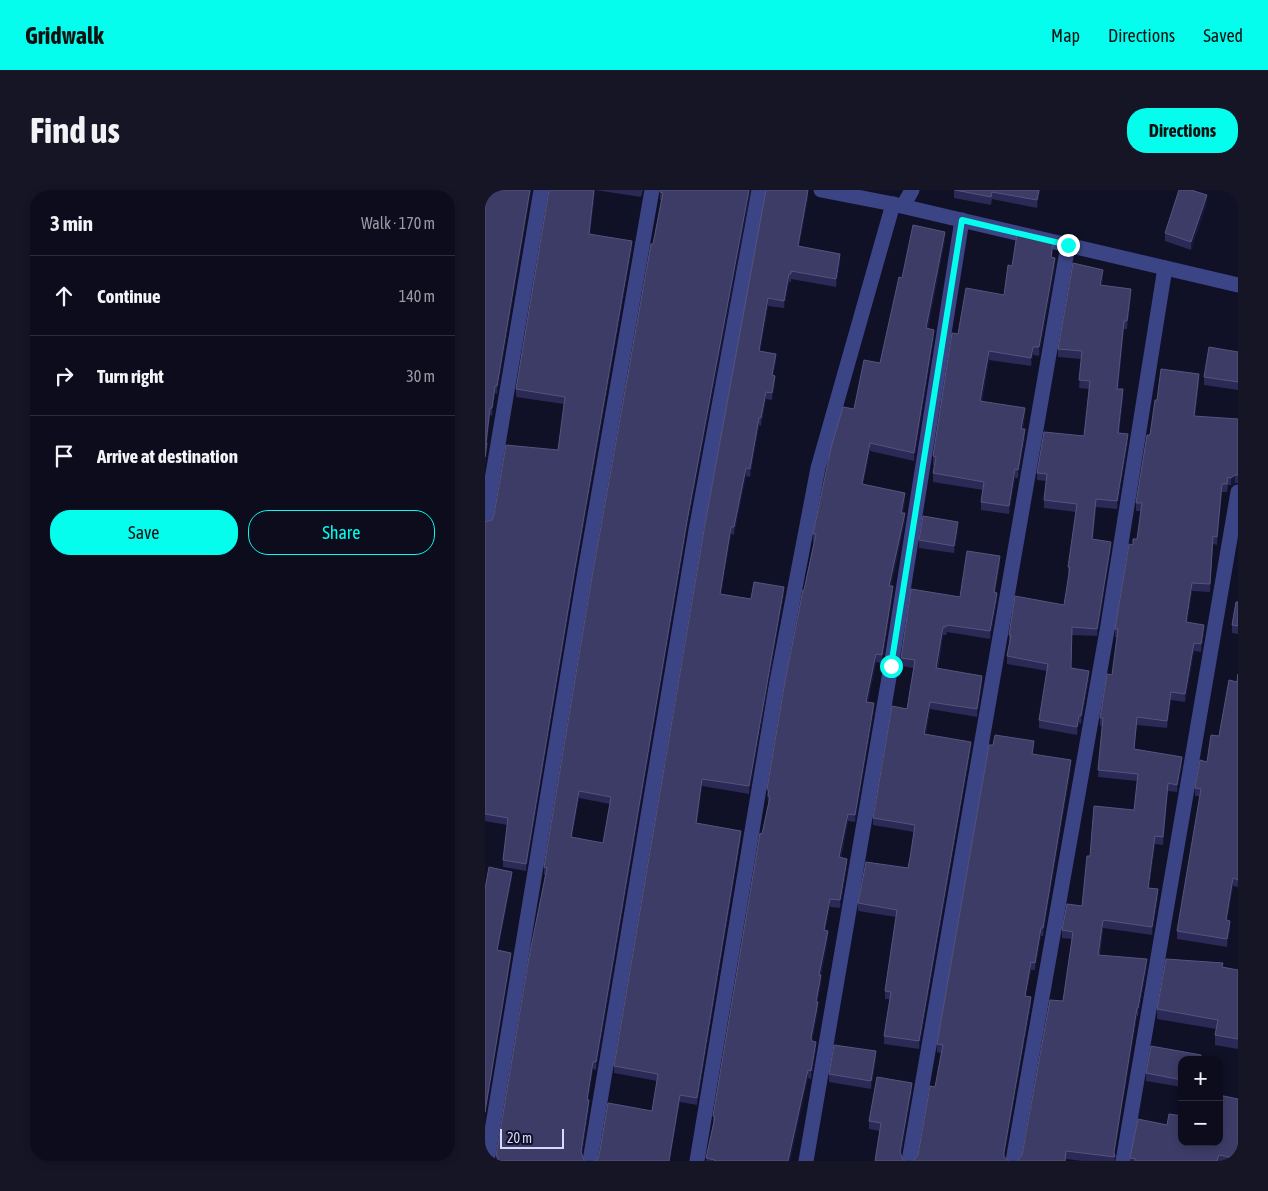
<!DOCTYPE html>
<meta charset="utf-8">
<style>
body{margin:0;font-family:"Asap Condensed",sans-serif;background:#151526;color:#f1f3f6}
.controls{position:absolute;right:15px;bottom:15px;display:grid;overflow:hidden;border-radius:10px;box-shadow:0 2px 8px #0003}
.controls button{width:45px;height:45px;display:grid;place-items:center;padding:0;border:0;border-bottom:1px solid #2c2c3b;background:#0c0c1d;color:#f1f3f6;font:25px sans-serif}
.scale{position:absolute;left:15px;bottom:12px;width:64px;box-sizing:border-box;padding-left:5px;border:2px solid #d6d8ff;border-top:0;font-size:14px;line-height:18px;white-space:nowrap;color:#d6d8ff;-webkit-text-stroke:4px #101027;paint-order:stroke}
.stop{position:absolute;width:15px;height:15px;margin:-11px;border:4px solid #04fded;border-radius:50%;background:#fff}
.stop.end{background:#04fded;border-color:#fff;box-shadow:0 1px 5px #0008}
.list{margin:0;padding:0;list-style:none}
h2{display:flex;justify-content:space-between;align-items:center;height:65px;margin:0;padding:0 20px;font-size:21px}
h2 small{font-size:16px;font-weight:400;color:#9a9ba4}
.list li{display:grid;grid-template-columns:32px 1fr auto;gap:15px;align-items:center;box-sizing:border-box;height:80px;padding:0 20px;border-top:1px solid #2c2c3b}
.list b{display:block;font-size:19px;white-space:nowrap}
.list em{font-size:16px;font-style:normal;color:#9a9ba4}
.actions{display:flex;gap:10px;padding:15px 20px}
.actions a{flex:1;padding:11px 0;border:1px solid #04fded;border-radius:20px;text-align:center;font-size:18px;color:#04fded}
.actions .main{background:#04fded;color:#111}
.icon{flex:none;width:28px;height:28px;fill:none;stroke:currentColor;stroke-width:2;stroke-linecap:round;stroke-linejoin:round}
.map{position:relative;flex:none;width:753px;height:971px;overflow:hidden;border-radius:20px}
header{display:flex;align-items:center;gap:30px;box-sizing:border-box;height:70px;padding:0 25px;background:#04fded;color:#111}
header strong{font-size:24px}
nav{display:flex;gap:28px;margin-inline-start:auto;font-size:18px}
.intro{display:flex;align-items:center;justify-content:space-between;box-sizing:border-box;height:120px;padding:0 30px}
h1{margin:0;font-size:35px}
.button{padding:12px 22px;border-radius:20px;background:#04fded;color:#111;font-size:18px;font-weight:700}
main{display:flex;gap:30px;padding:0 30px}
aside{flex:1;background:#0c0c1d;border-radius:20px;box-shadow:0 2px 8px #0003}
.map>svg:first-child{display:block}
.lines{fill:none;stroke-linecap:round;stroke-linejoin:round}
.minor{stroke:#3b4485;stroke-width:15}
.wall{fill:#2b2955;fill-rule:evenodd}
.shaded-wall{fill:#18173b}
.building{fill:#3d3c67;stroke:#55547f;fill-rule:evenodd}
.route{stroke:#04fded;stroke-width:6}
</style>
<header>
<strong>Gridwalk</strong>
<nav><a>Map</a><a>Directions</a><a>Saved</a></nav>
</header>
<div class="intro"><h1>Find us</h1><a class="button">Directions</a></div>
<main>
<aside>
<h2>3 min<small>Walk · 170 m</small></h2>
<ul class="list">
<li><svg class="icon" aria-label="ahead" viewBox="0 0 24 24"><path d="M12 20V5M6 11l6-6 6 6"/></svg><div><b>Continue</b></div><em>140 m</em></li>
<li><svg class="icon" aria-label="right" viewBox="0 0 24 24"><path d="M7 20v-9h11M14 6l5 5-5 5"/></svg><div><b>Turn right</b></div><em>30 m</em></li>
<li><svg class="icon" aria-label="arrive" viewBox="0 0 24 24"><path d="M6 21V4h12l-3 4 3 4H6"/></svg><div><b>Arrive at destination</b></div></li>
</ul>
<div class="actions"><a class="main">Save</a><a>Share</a></div>
</aside>
<div class="map">
<svg width="753" height="971" viewBox="0 0 753 971">
<rect width="100%" height="100%" fill="#101027"/>
<g class="lines">
<g class="minor">
<polyline points="336,0 408,14 753,95"/>
<polyline points="418,16 427,0"/>
<polyline points="0,331 56,0"/>
<polyline points="2,971 98,393 167,0"/>
<polyline points="105,971 211,340 274,0"/>
<polyline points="212,971 291,497 333,278 408,14"/>
<polyline points="321,971 406,476 477,30"/>
<polyline points="424,971 583,55"/>
<polyline points="528,971 623,435 680,78"/>
<polyline points="638,971 753,302"/>
</g>
</g>
<g class="wall">
<polygon points="0,0 46,0 12,204 10,203 7,226 5,225 2,253 2,260 0,275"/>
<polygon points="64,0 158,0 156,7 110,0 105,44 147,58 89,391 41,681 18,677 18,670 22,635 0,631 0,332 7,330 73,260 79,214 31,207 31,199"/>
<path d="M175 0H266L202 338 111 880 108 879 103 910 104 918 97 965 99 970 100 971H11V966L60 685H59V677L176 10H175ZM94 608 125 614 118 653 87 647Z"/>
<polygon points="281,0 323,8 314,56 355,71 351,97 306,89 306,92 304,92 299,118 283,116 275,161 291,171 288,185 290,193 287,210 281,209 276,236 274,235 265,287 261,286 249,345 246,344 236,404 266,409 299,404 264,604 217,596 212,633 256,648 212,915 195,912 112,970 167,921 172,891 129,883 129,876"/>
<polygon points="469,0 555,0 552,18 507,9 506,15 469,8"/>
<polygon points="722,13 706,60 680,51 680,43"/>
<polygon points="460,50 443,138 449,147 429,271 385,261 378,294 420,311 418,323 420,331 406,396 408,404 397,473 391,472 383,512 389,521 370,632 363,631 356,668 362,676 355,718 345,717 340,740 343,749 336,785 336,793 332,812 333,820 327,851 331,859 326,889 323,888 305,971 221,971 228,934 228,926 277,644 283,614 282,599 319,400 329,352 328,352 328,344 369,219 395,173 417,88"/>
<polygon points="568,61 567,68 570,77 554,166 548,165 546,176 504,170 497,211 540,226 538,239 540,248 533,288 530,288 524,324 496,320 496,312 498,300 448,292 448,283 449,275 448,275 448,266 473,144 519,105 527,76"/>
<polygon points="618,88 617,95 646,106 642,139 639,139 633,199 638,207 634,243 643,252 632,319 611,317 608,349 626,359 612,446 587,445 586,478 604,489 596,534 594,533 592,545 554,538 554,530 562,481 522,474 522,466 525,452 524,452 524,445 579,415 584,385 583,385 583,377 591,322 559,318 559,310 561,291 552,290 552,283 599,246 604,199 594,198 596,169 573,167 573,159"/>
<polygon points="753,162 753,200 719,195 719,187"/>
<polygon points="714,192 710,226 753,229 753,293 750,293 746,295 743,295 742,302 737,302 732,355 728,354 725,402 707,401 702,432 719,443 716,462 709,461 700,512 686,510 682,538 652,535 649,559 697,575 692,602 683,601 678,655 670,654 664,698 673,707 667,745 618,738 615,765 662,777 653,826 652,826 629,965 630,971 597,971 581,969 581,971 532,971 537,965 578,811 587,749 577,748 577,740 597,716 605,666 649,620 652,591 613,587 617,536 615,536 615,528 627,485 632,447 630,447 630,439 648,355 652,349 656,321 651,321 651,313 672,210"/>
<polygon points="473,340 469,363 434,358 434,350"/>
<polygon points="515,374 510,402 512,411 505,449 462,442 461,445 458,445 453,479 497,494 492,527 445,519 441,544 486,559 434,859 399,854 399,846 405,809 400,809 400,801 411,727 373,721 373,713 423,678 425,668 429,642 388,635 388,628 422,519 429,478 416,476 416,468 475,407"/>
<polygon points="753,412 753,444 747,443 747,435"/>
<polygon points="753,484 753,697 748,696 742,730 745,738 742,757 692,749 692,741 715,606 710,606 710,598 734,546 752,492"/>
<polygon points="549,559 548,564 586,578 558,746 556,746 550,780 546,780 541,806 546,815 519,967 433,965 450,897 456,863 452,862 452,854"/>
<polygon points="738,777 753,780 753,859 730,855 730,845 731,839 672,829 672,819"/>
<polygon points="666,856 716,865 716,870 697,870 697,897 661,891 661,883"/>
<polygon points="391,869 386,899 344,892 344,884"/>
<polygon points="427,901 416,965 418,970 390,971 395,941 384,939 384,931"/>
<polygon points="753,909 753,971 645,971 645,968 697,952"/>
</g>
<g class="shaded-wall">
<polygon points="45,0 46,0 12,204 12,196"/>
<polygon points="109,0 110,0 104,51 104,44"/>
<polygon points="264,0 266,0 202,338 111,880 111,872 202,331"/>
<polygon points="323,0 323,8 313,64 313,56"/>
<polygon points="554,0 555,0 552,18 552,10"/>
<polygon points="722,5 722,13 706,60 706,52"/>
<polygon points="460,42 460,50 441,146 441,138"/>
<polygon points="147,51 147,58 89,391 41,681 41,674 89,384"/>
<polygon points="568,53 568,61 566,76 566,67"/>
<polygon points="355,64 355,71 351,97 351,89"/>
<polygon points="570,68 570,77 554,166 554,157"/>
<polygon points="618,80 618,88 615,103 615,95"/>
<polygon points="304,84 304,92 299,118 299,111"/>
<polygon points="646,99 646,106 642,139 642,131"/>
<polygon points="283,108 283,116 274,168 274,161"/>
<polygon points="639,131 639,139 632,206 632,199"/>
<polygon points="449,140 449,147 429,271 429,263"/>
<polygon points="548,157 548,165 546,176 546,168"/>
<polygon points="504,161 504,170 495,219 495,211"/>
<polygon points="291,164 291,171 287,193 287,185"/>
<polygon points="714,184 714,192 709,233 709,226"/>
<polygon points="290,186 290,193 287,210 287,203"/>
<polygon points="10,196 10,203 7,226 7,218"/>
<polygon points="638,199 638,207 633,251 633,243"/>
<polygon points="281,202 281,209 276,236 276,228"/>
<polygon points="5,218 5,225 1,260 1,253"/>
<polygon points="540,218 540,226 536,247 536,239"/>
<polygon points="274,228 274,235 265,287 265,279"/>
<polygon points="540,239 540,248 533,288 533,280"/>
<polygon points="643,244 643,252 632,319 632,311"/>
<polygon points="2,253 2,260 0,275 0,267"/>
<polygon points="385,253 385,261 377,302 377,294"/>
<polygon points="261,278 261,286 249,345 249,337"/>
<polygon points="530,279 530,288 524,324 524,316"/>
<polygon points="750,285 750,293 746,295 746,288"/>
<polygon points="737,294 737,302 732,355 732,347"/>
<polygon points="420,303 420,311 416,330 416,323"/>
<polygon points="611,309 611,317 607,356 607,349"/>
<polygon points="420,323 420,331 404,403 404,396"/>
<polygon points="473,332 473,340 469,363 469,356"/>
<polygon points="246,337 246,344 235,411 235,404"/>
<polygon points="626,352 626,359 612,446 612,439"/>
<polygon points="515,366 515,374 509,410 509,402"/>
<polygon points="707,393 707,401 701,440 701,432"/>
<polygon points="408,396 408,404 397,473 397,465"/>
<polygon points="299,397 299,404 264,604 264,596"/>
<polygon points="512,403 512,411 505,449 505,441"/>
<polygon points="719,435 719,443 716,462 716,454"/>
<polygon points="458,437 458,445 451,486 451,478"/>
<polygon points="709,453 709,461 700,512 700,504"/>
<polygon points="391,464 391,472 381,520 381,512"/>
<polygon points="604,481 604,489 596,534 596,526"/>
<polygon points="497,486 497,494 492,527 492,519"/>
<polygon points="686,502 686,510 682,538 682,531"/>
<polygon points="445,512 445,519 439,552 439,544"/>
<polygon points="389,513 389,521 370,632 370,625"/>
<polygon points="594,526 594,533 592,545 592,537"/>
<polygon points="652,527 652,535 649,567 649,559"/>
<polygon points="486,552 486,559 434,859 434,851"/>
<polygon points="697,567 697,575 692,602 692,595"/>
<polygon points="586,570 586,578 558,746 558,738"/>
<polygon points="217,589 217,596 211,640 211,633"/>
<polygon points="683,593 683,601 678,655 678,647"/>
<polygon points="94,601 94,608 86,655 86,647"/>
<polygon points="363,624 363,631 354,675 354,667"/>
<polygon points="256,641 256,648 212,915 212,908"/>
<polygon points="670,646 670,654 663,706 663,698"/>
<polygon points="362,669 362,676 355,718 355,710"/>
<polygon points="27,682 27,690 12,767 12,760"/>
<polygon points="748,688 748,696 741,738 741,730"/>
<polygon points="673,699 673,707 667,745 667,737"/>
<polygon points="345,709 345,717 339,748 339,740"/>
<polygon points="618,730 618,738 613,773 613,765"/>
<polygon points="745,731 745,738 742,757 742,749"/>
<polygon points="556,738 556,746 550,780 550,773"/>
<polygon points="343,741 343,749 334,793 334,785"/>
<polygon points="26,763 26,770 0,929 0,922"/>
<polygon points="662,769 662,777 653,826 653,818"/>
<polygon points="546,772 546,780 540,814 540,806"/>
<polygon points="336,785 336,793 331,820 331,812"/>
<polygon points="546,807 546,815 519,969 519,962"/>
<polygon points="333,812 333,820 326,855 326,848"/>
<polygon points="652,818 652,826 629,969 629,962"/>
<polygon points="331,852 331,859 326,889 326,881"/>
<polygon points="391,861 391,869 386,899 386,891"/>
<polygon points="108,872 108,879 102,917 102,910"/>
<polygon points="323,880 323,888 305,971 303,971"/>
<polygon points="427,893 427,901 415,970 415,962"/>
<polygon points="195,905 195,912 185,971 184,971"/>
<polygon points="104,910 104,918 96,970 96,962"/>
</g>
<g class="building">
<polygon points="0,0 45,0 12,196 10,196 7,218 5,218 1,253 2,253 0,267"/>
<polygon points="64,0 109,0 104,44 147,51 89,384 41,674 18,670 23,628 0,624 0,332 7,330 9,325 21,255 73,260 80,207 31,199"/>
<path d="M175 0H264L202 331 111 872H108L102 910H104L96 962 99 970 100 971H13V966H11L44 767 62 678 59 677 107 387 166 54H168L178 3 175 2ZM94 601 126 607 118 653 86 647Z"/>
<polygon points="281,0 323,0 313,56 355,64 351,89 306,81 306,84 304,84 299,111 283,108 274,161 291,164 287,185 290,186 287,203 281,202 276,228 274,228 265,279 261,278 249,337 246,337 235,404 266,409 269,392 299,397 264,596 217,589 211,633 256,641 212,908 195,905 184,971 109,971 112,970 114,966 123,913 167,921 173,884 129,876 220,334"/>
<polygon points="470,0 554,0 552,10 507,2 506,7"/>
<polygon points="694,0 706,0 722,5 706,52 680,43"/>
<polygon points="428,35 460,42 441,138 449,140 429,263 385,253 377,294 420,303 416,323 420,323 404,396 408,396 397,465 391,464 381,512 389,513 370,625 363,624 354,667 362,669 355,710 345,709 339,740 343,741 334,785 336,785 331,812 333,812 326,848 327,851 331,852 326,881 323,880 303,971 229,971 230,970 221,968 230,927 228,926 275,643 277,644 285,607 283,606 284,600 282,599 300,491 318,400 319,400 331,344 328,344 346,258 358,217 369,219 379,170 395,173 414,87 417,88"/>
<polygon points="532,44 568,53 566,67 570,68 554,157 548,157 546,168 504,161 495,211 540,218 536,239 540,239 533,280 530,279 524,316 496,312 499,292 448,283 451,267 448,266 467,143 473,144 481,98 519,105 523,75 527,76"/>
<polygon points="588,73 618,80 615,95 646,99 642,131 639,131 632,199 638,199 633,243 643,244 632,311 611,309 607,349 626,352 612,439 587,437 586,478 604,481 596,526 594,526 592,537 554,530 563,474 522,466 526,445 524,445 530,406 579,415 585,377 583,377 592,314 559,310 562,284 552,283 559,242 599,246 605,191 594,190 597,161 573,159"/>
<polygon points="724,157 753,162 753,192 719,187"/>
<polygon points="676,179 714,184 709,226 753,229 753,285 750,285 746,288 743,287 742,294 737,294 732,347 728,346 725,394 707,393 701,432 719,435 716,454 709,453 700,504 686,502 682,531 652,527 649,559 697,567 692,595 683,593 678,647 670,646 663,698 673,699 667,737 618,730 613,765 662,769 653,818 652,818 629,962 630,967 581,961 580,971 532,971 537,965 565,810 578,811 588,742 577,740 582,714 597,716 602,666 605,666 609,616 649,620 653,584 613,580 618,528 615,528 622,484 627,485 633,439 630,439 644,354 648,355 648,349 652,349 657,313 651,313 662,245 665,245 670,210 672,210"/>
<polygon points="438,326 473,332 469,356 434,350"/>
<polygon points="482,361 515,366 509,402 512,403 505,441 462,435 461,437 458,437 451,478 497,486 492,519 445,512 439,544 486,552 434,851 399,846 406,802 400,801 412,720 373,713 381,672 423,678 425,668 430,635 388,628 407,516 422,519 430,470 416,468 426,399 475,407"/>
<polygon points="751,412 753,412 753,436 747,435"/>
<polygon points="753,484 753,690 748,688 741,730 745,731 742,749 692,741 716,599 710,598 715,570 722,572 726,545 734,546 744,490 752,492"/>
<polygon points="510,545 549,551 547,564 586,570 558,738 556,738 550,773 546,772 540,806 546,807 519,962 519,967 524,971 428,971 433,965 445,896 450,897 458,855 452,854 504,555 508,555"/>
<polygon points="4,677 27,682 12,760 26,763 0,922 0,699"/>
<polygon points="681,769 738,773 737,777 753,780 753,849 730,845 733,830 672,819"/>
<polygon points="349,855 391,861 386,891 344,884"/>
<polygon points="666,856 716,865 715,870 697,870 697,890 661,883"/>
<polygon points="392,887 427,893 415,962 418,970 420,971 390,971 396,933 384,931"/>
<polygon points="734,905 753,909 753,969 734,965 732,971 650,971 651,969 645,968 653,929 682,935 684,924 697,926 697,952 734,952"/>
</g>
<g class="lines">
<polyline class="route" points="406,476 477,30 583,55"/>
</g>
</svg>
<div class="controls">
<button>+</button>
<button>−</button>
</div>
<div class="scale">20 m</div>
<div class="stop" style="left:406px;top:476px"></div>
<div class="stop end" style="left:583px;top:55px"></div>
</div>
</main>
